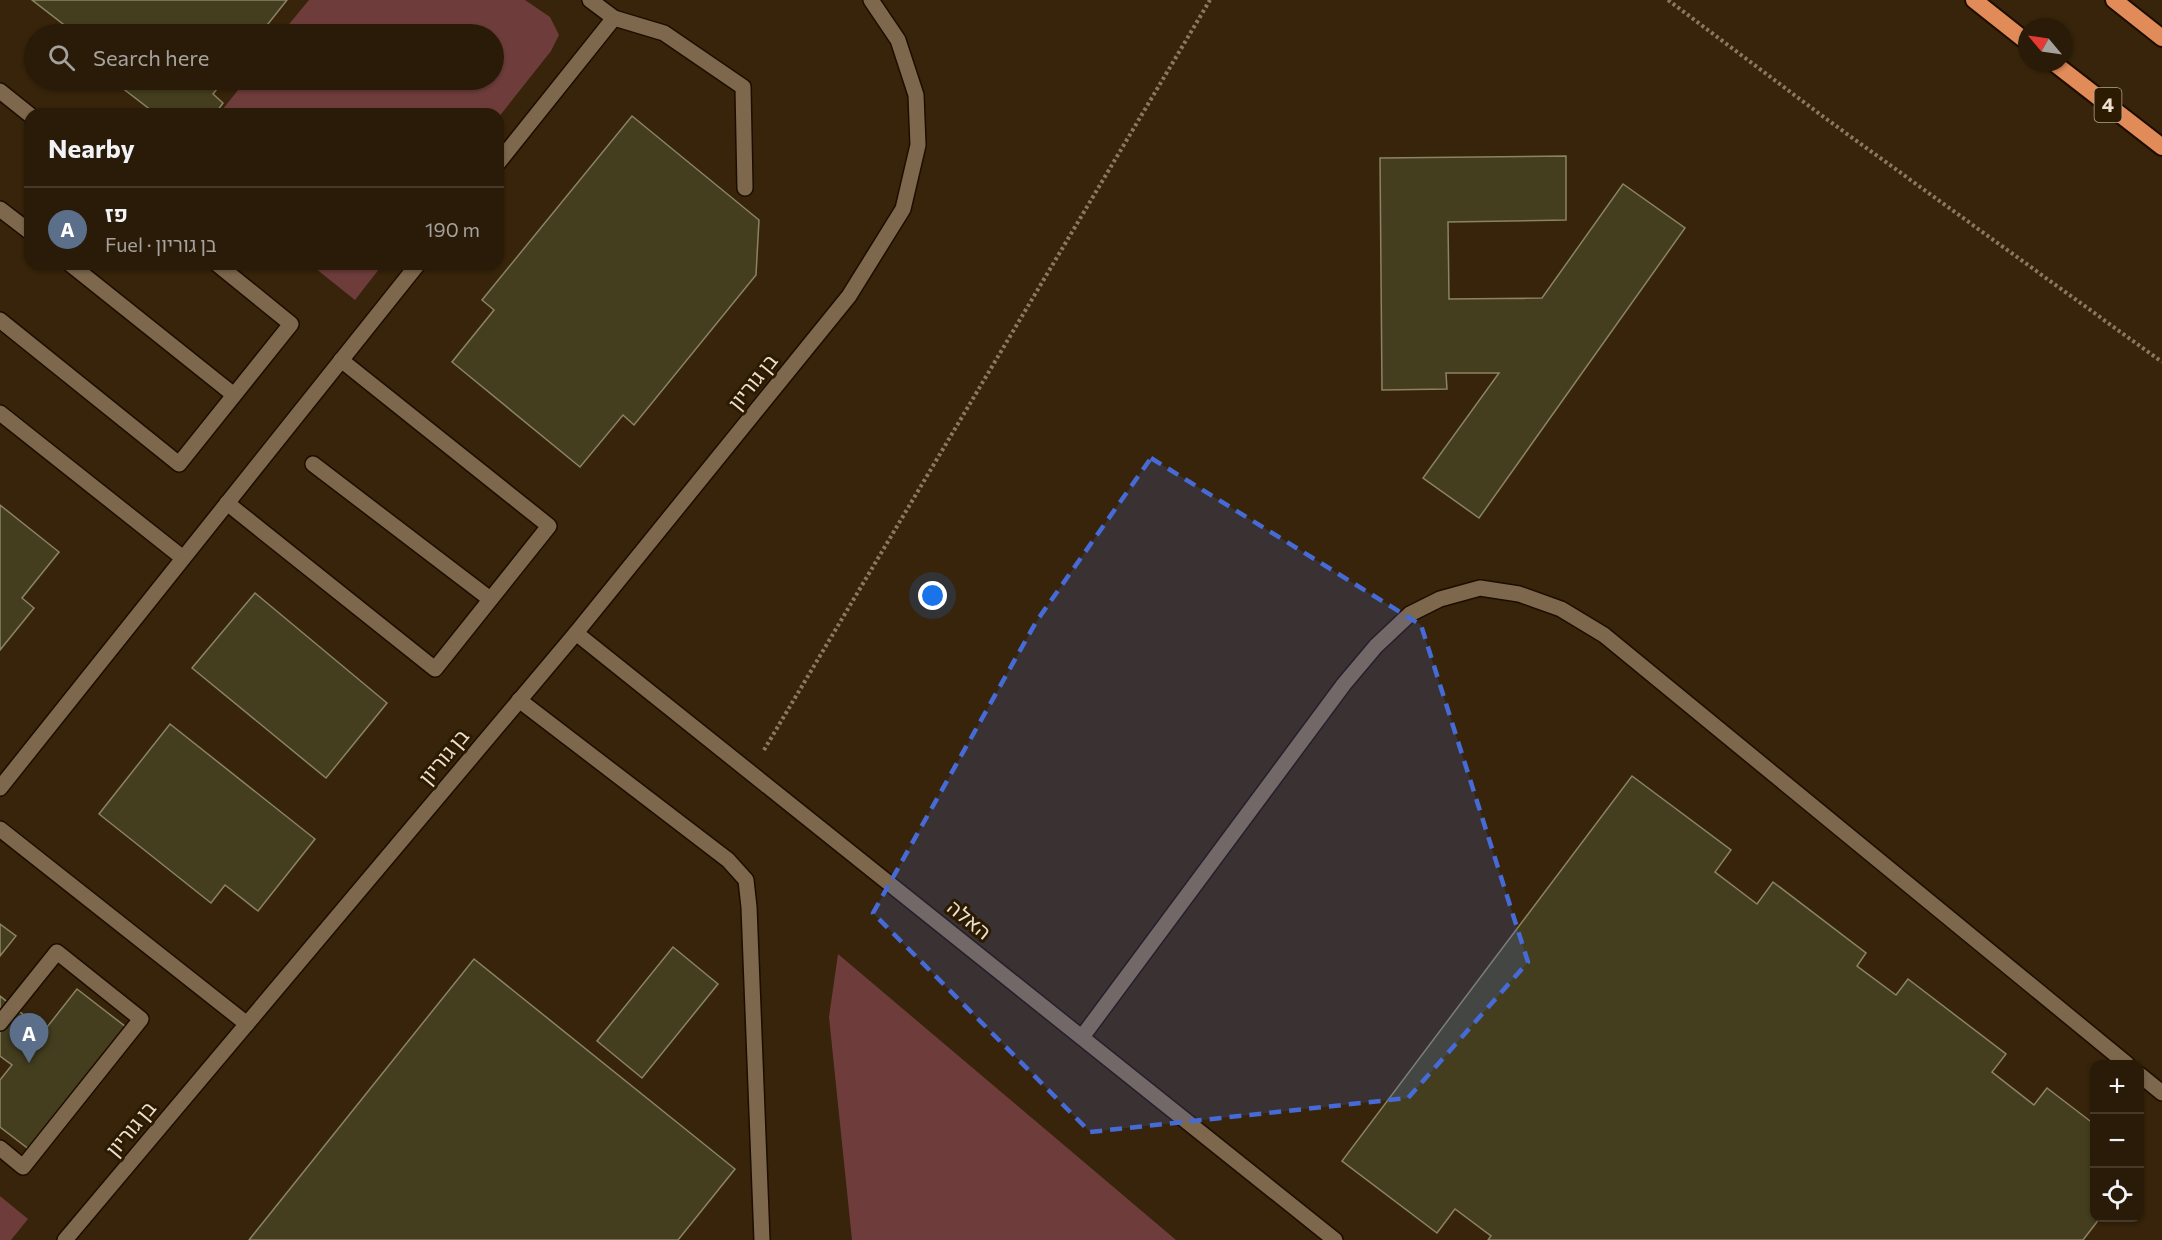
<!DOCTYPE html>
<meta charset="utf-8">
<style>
body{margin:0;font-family:Commissioner,Heebo,sans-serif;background:#352816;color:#f1f3f6}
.controls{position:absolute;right:18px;bottom:18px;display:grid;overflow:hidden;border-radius:12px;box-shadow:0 2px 4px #0004}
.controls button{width:54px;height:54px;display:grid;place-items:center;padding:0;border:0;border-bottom:2px solid #453929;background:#291b08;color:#f1f3f6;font:30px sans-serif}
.compass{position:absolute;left:2018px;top:18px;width:54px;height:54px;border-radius:50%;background:#291b08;box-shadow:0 2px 4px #0004;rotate:299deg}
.you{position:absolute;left:933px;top:596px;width:21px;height:21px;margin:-15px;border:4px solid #fff;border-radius:50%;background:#1a73e8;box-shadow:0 0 0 9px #1a73e833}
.badge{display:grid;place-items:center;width:39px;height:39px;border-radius:50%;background:#2563eb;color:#fff;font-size:20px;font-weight:700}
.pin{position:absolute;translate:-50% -50px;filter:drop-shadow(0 2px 3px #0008)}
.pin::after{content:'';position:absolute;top:32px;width:21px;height:18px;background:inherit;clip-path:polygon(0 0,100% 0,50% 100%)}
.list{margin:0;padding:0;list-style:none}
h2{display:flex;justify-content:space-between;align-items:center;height:78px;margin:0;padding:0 24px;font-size:26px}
h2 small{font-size:20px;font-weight:400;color:#a5a19c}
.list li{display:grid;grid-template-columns:39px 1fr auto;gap:18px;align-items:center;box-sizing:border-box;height:84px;padding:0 24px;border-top:2px solid #453929}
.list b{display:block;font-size:22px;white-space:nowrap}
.list p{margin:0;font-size:20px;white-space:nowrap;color:#a5a19c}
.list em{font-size:20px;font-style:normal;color:#a5a19c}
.icon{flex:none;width:33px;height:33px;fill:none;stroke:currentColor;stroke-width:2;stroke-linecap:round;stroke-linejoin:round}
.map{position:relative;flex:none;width:2162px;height:1240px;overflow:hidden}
.search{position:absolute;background:#291b08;box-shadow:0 2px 4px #0004;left:24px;top:24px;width:480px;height:66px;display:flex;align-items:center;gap:15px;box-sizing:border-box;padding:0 21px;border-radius:33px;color:#a5a19c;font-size:22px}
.panel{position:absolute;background:#291b08;box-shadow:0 2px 4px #0004;left:24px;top:108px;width:480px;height:162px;border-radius:18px}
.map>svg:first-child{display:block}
.green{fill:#6e3d3b}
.building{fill:#443e1f;stroke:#8a8462;stroke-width:1.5}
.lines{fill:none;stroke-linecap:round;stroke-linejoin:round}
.service-casing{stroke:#1d0d00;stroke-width:18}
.minor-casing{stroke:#1d0d00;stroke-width:18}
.tertiary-casing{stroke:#1d0d00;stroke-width:18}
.trunk-casing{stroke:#1d0d00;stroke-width:20}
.path{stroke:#897964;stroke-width:4;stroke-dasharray:3 3;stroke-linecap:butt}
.service{stroke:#7d684d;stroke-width:15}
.minor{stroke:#7d684d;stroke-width:15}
.tertiary{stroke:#7d684d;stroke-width:15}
.trunk{stroke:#e18b58;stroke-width:16}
.marked{fill:#466bd7;fill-opacity:0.2;stroke:#466bd7;stroke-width:4.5;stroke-dasharray:12 8;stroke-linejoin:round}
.labels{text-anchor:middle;stroke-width:6;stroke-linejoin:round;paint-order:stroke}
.shield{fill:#2c1b01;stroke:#b2a593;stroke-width:1.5}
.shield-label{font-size:20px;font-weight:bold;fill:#ece0d1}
.street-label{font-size:21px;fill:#ece0d1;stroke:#2c1b01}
</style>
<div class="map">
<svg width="2162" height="1240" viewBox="0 0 2162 1240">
<rect width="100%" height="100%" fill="#37240a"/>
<g class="green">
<polygon points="309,0 525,0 550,17 559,35 551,51 498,118 498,114 219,114 246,80 494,80 494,34 281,34"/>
<polygon points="310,264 383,264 355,300"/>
<polygon points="838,954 1176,1240 852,1240 829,1017"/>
<polygon points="0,1196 28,1219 11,1240 0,1240"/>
</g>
<g class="building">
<polygon points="32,0 287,0 260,34 76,34"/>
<polygon points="112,80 224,80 213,94 223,103 215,114 156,114"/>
<polygon points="632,116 759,220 756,275 634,425 623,415 580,467 452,362 494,310 482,300"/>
<polygon points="1566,156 1566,220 1448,222 1449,299 1542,298 1623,184 1685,228 1479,518 1423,478 1499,373 1446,373 1447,389 1382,390 1380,158"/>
<polygon points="0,505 59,552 22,598 34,608 0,650"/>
<polygon points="255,593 387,703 326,778 192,668"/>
<polygon points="170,724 315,839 258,911 225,885 211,903 99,814"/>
<polygon points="1632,776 1731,850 1715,872 1757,904 1773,882 1866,953 1857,966 1896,995 1908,979 2006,1054 1992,1072 2034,1105 2047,1088 2094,1124 2094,1218 2100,1218 2083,1240 1488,1240 1491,1236 1455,1209 1437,1233 1342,1161"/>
<polygon points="0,924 16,936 0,956"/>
<polygon points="673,947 718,984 642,1078 597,1041"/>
<polygon points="474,959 735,1169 678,1240 249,1240"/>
<polygon points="77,989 126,1027 30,1150 0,1127 0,1080 12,1065 0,1056 0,996 44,1031"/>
</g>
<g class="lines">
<g class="service-casing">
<g id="service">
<polyline points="614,18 664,33 743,87 745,188"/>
<polyline points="0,91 30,115"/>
<polyline points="0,209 30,232"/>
<polyline points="70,264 234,395"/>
<polyline points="0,320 179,464 291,324 217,264"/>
<polyline points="0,413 183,558"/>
<polyline points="313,464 490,599"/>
<polyline points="227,503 435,669 549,526 341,360"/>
<polyline points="519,700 728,860 746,880 749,907 762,1240"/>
<polyline points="0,1023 57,952 141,1019 23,1167 0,1148"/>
</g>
</g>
<g class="minor-casing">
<g id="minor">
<polyline points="498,163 614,18 590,0"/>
<polyline points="576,633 1335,1240"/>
<polyline points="0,788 418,264"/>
<polyline points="0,829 247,1024"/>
<polyline points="1082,1037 1344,684 1376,646 1410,614 1440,599 1480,588 1519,594 1561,609 1604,635 2127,1064"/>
<polyline points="2140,1075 2162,1093"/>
</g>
</g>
<g class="tertiary-casing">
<polyline id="tertiary" points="65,1240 576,633 849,296 903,209 918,145 916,95 898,40 871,0"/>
</g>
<g class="trunk-casing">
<g id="trunk">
<polyline points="1974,0 2027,42"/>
<polyline points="2114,0 2162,38"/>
<polyline points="2054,63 2162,147"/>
</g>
</g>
<g class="path">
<polyline points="1668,0 1825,118 2162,362"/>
<polyline points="764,750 1210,0"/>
</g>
<use href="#service" class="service"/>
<use href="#minor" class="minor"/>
<use href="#tertiary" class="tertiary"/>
<use href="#trunk" class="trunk"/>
</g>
<path class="marked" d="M1151 458 1421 625 1528 962 1408 1098 1090 1132 873 913 1036 622Z"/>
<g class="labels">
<rect class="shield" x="2094.5" y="88" width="27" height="34" rx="4.5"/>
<g class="shield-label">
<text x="2108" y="112">4</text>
</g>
<g class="street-label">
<text transform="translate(753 382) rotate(-51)" y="7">בן גוריון</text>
<text transform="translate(444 757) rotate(-50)" y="7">בן גוריון</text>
<text transform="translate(969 920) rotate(39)" y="7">האלה</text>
<text transform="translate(131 1129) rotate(-50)" y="7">בן גוריון</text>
</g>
</g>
</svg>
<div class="controls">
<button>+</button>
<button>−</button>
<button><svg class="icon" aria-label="locate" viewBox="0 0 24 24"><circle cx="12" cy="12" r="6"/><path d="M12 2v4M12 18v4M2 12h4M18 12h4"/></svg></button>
</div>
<svg class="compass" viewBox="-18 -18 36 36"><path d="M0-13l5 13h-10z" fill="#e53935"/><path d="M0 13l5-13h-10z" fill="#a5a19c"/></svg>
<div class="you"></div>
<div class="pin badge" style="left:29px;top:1063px;background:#5c6f8a">A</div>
<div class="search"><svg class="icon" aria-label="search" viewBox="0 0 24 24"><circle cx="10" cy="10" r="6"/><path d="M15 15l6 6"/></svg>Search here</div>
<section class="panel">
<h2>Nearby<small></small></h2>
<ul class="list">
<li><span class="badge" style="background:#5c6f8a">A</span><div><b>פז</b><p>Fuel · בן גוריון</p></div><em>190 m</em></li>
</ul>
</section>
</div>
